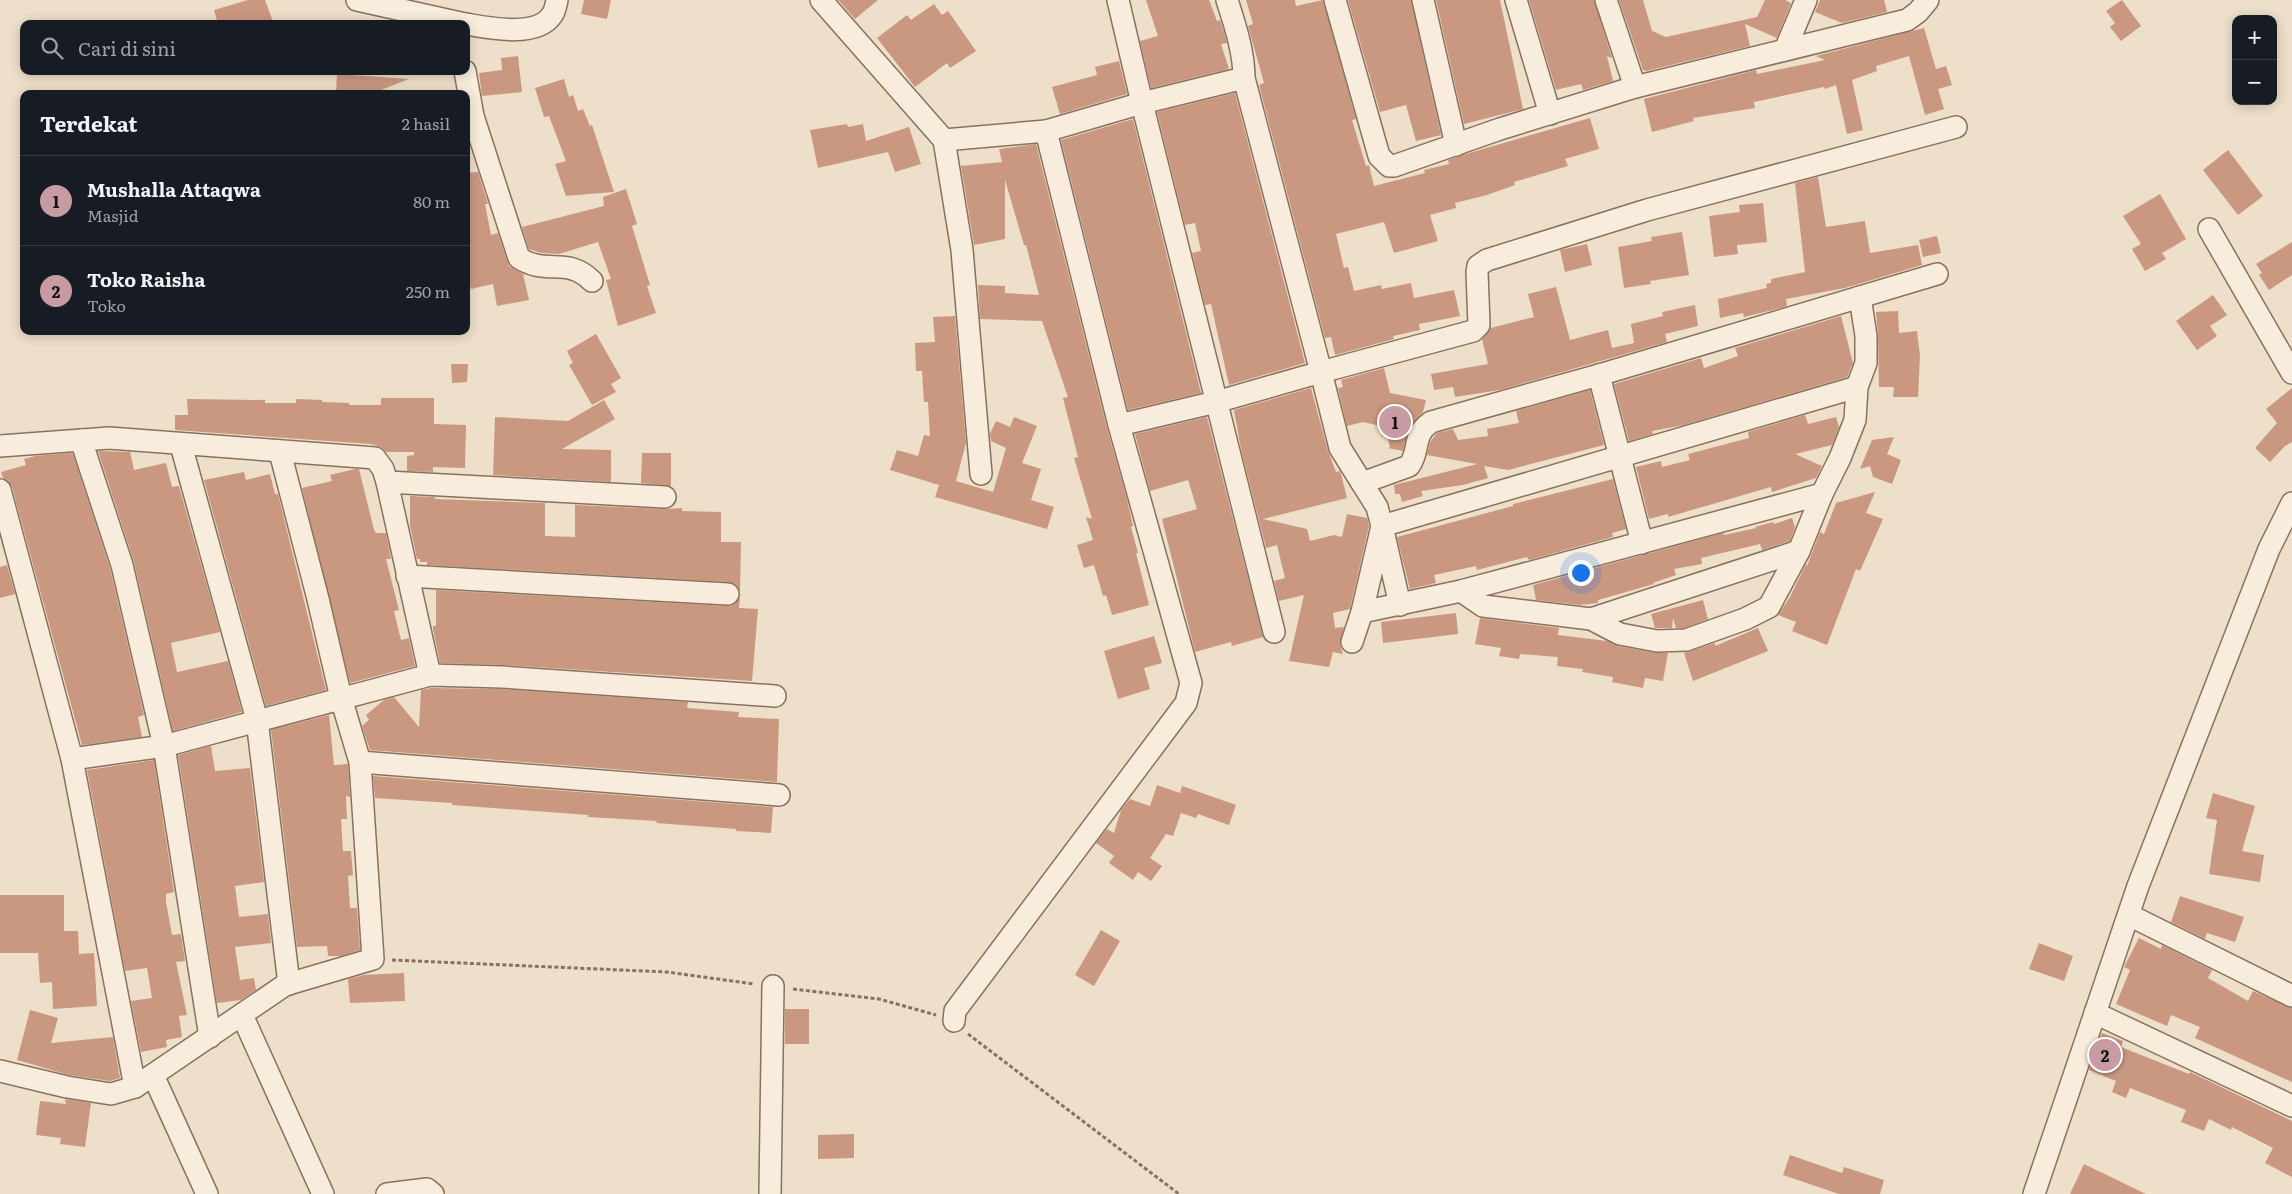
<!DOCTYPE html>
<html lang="id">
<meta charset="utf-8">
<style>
body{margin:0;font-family:Literata,serif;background:#242831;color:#f1f3f6}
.controls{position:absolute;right:15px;top:15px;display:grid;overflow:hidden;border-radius:10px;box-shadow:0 2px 12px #0003}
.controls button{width:45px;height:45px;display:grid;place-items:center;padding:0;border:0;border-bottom:1px solid #363941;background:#171b24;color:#f1f3f6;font:25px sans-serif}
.you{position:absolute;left:1580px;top:572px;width:18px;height:18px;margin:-12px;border:4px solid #fff;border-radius:50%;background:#1a73e8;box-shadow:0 0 0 8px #1a73e833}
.badge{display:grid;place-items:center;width:32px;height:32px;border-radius:50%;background:#c89ba2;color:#111;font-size:16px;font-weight:700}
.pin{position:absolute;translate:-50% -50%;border:2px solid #fff;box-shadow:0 1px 5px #0006}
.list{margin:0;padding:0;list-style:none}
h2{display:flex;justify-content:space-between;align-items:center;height:65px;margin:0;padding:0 20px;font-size:21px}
h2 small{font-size:16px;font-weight:400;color:#9ea1a6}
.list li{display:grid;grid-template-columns:32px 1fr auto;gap:15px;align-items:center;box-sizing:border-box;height:90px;padding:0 20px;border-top:1px solid #363941}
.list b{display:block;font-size:19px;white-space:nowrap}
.list p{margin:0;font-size:16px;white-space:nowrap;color:#9ea1a6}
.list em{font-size:16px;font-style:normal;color:#9ea1a6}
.icon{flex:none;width:28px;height:28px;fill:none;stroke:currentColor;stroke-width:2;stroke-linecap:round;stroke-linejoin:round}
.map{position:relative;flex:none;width:2292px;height:1194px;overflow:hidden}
.search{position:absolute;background:#171b24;box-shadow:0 2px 12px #0003;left:20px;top:20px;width:450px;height:55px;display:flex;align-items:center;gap:12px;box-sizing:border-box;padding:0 18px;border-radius:10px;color:#9ea1a6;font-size:19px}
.panel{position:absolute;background:#171b24;box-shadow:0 2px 12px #0003;left:20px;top:90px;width:450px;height:245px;border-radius:10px}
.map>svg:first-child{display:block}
.building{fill:#ca9881}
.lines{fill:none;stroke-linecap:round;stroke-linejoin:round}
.minor-casing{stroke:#89715e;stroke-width:24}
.path{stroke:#89715e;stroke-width:3;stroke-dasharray:4 2.5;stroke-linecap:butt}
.minor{stroke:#f8eddc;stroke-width:21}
</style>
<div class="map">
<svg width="2292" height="1194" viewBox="0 0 2292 1194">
<rect width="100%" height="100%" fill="#eddfc9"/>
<g class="building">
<polygon points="248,0 265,0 274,24 218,24 214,10"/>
<polygon points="584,0 611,0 607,19 581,14"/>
<polygon points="838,0 878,0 855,19"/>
<polygon points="1146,0 1209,0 1217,21 1220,20 1224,32 1227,43 1221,44 1229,69 1151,88 1140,41 1158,36"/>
<polygon points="1246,0 1295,0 1296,6 1323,0 1356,119 1352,120 1366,166 1369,165 1374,186 1425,173 1424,170 1449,164 1448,160 1469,153 1590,118 1599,149 1565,159 1568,166 1514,182 1515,185 1487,195 1455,203 1456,208 1430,215 1438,241 1394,253 1384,222 1336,234 1344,268 1348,267 1354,291 1381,285 1382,289 1411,283 1414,298 1454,290 1460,316 1419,324 1420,330 1393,336 1394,339 1335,355 1331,337 1325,338 1259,85 1264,83 1248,26 1253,24"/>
<polygon points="1348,0 1411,0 1441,135 1416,141 1406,105 1380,112"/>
<polygon points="1436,0 1500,0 1523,109 1464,124"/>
<polygon points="1529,0 1594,0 1612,58 1607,56 1613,81 1583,90 1581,84 1556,90"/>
<polygon points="1619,0 1643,0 1652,31 1666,37 1757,17 1765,0 1785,0 1791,3 1777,38 1745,24 1750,46 1646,71 1643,70"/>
<polygon points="1820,0 1884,0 1887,12 1842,23 1815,12"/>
<polygon points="2122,0 2141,26 2121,41 2110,27 2115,23 2106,11"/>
<polygon points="934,4 942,15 948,11 976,51 950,68 947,63 915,87 877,38 907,15 911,20"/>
<polygon points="1924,28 1936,69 1946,66 1952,85 1938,89 1944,109 1925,115 1909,56 1876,66 1877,71 1852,80 1863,130 1847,134 1836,85 1825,89 1824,87 1754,102 1755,108 1693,118 1694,121 1652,132 1644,99 1756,70 1757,74 1825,60 1816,56"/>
<polygon points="518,56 522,92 482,96 479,73 502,70 501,58"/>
<polygon points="1119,61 1127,94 1060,114 1052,87 1097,75 1095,67"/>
<polygon points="337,74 409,79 371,94 336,94"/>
<polygon points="564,79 569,97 573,95 578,111 583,109 590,126 592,125 614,192 566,196 555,164 566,161 549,116 544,117 535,88"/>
<polygon points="1235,93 1305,363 1229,385 1211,304 1205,305 1192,253 1201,251 1195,223 1185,225 1157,112"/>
<polygon points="1133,119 1201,393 1128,410 1061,140"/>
<polygon points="847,124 848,127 863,124 866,141 909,127 921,164 895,172 888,152 818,168 810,130"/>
<polygon points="1036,144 1107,428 1127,499 1133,526 1131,527 1138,553 1136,553 1149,605 1112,615 1106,595 1103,596 1094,565 1084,568 1077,545 1093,540 1086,517 1092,519 1074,458 1078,457 1063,398 1068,397 1042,321 980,319 978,285 1005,286 1005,293 1039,295 1026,245 1024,245 1005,180 1005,239 974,245 961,166 1002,162 999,149"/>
<polygon points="2228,150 2263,196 2238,215 2203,170"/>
<polygon points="478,172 488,204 485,204 491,235 498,233 509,266 523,274 529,300 497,306 493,284 471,289 466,272 466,173"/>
<polygon points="1818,177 1826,227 1865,221 1870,253 1918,245 1922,265 1845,288 1786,299 1787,306 1773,310 1744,317 1743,313 1720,318 1718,299 1767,288 1766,284 1771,283 1771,279 1805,272 1795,183"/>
<polygon points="626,189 637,224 632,226 650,285 647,286 656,313 618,326 606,280 611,279 598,242 559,254 541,253 529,249 522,227 604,206 603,197"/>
<polygon points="2160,194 2186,239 2162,253 2166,259 2145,271 2132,249 2141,244 2123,216"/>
<polygon points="1763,203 1767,242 1737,245 1738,254 1714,257 1709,216 1740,212 1739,205"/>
<polygon points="1682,232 1689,275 1650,281 1651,284 1624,288 1618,247 1652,241 1651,237"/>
<polygon points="1937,236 1941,253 1923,257 1919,240"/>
<polygon points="2292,242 2292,275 2269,290 2259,275 2262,273 2256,264"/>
<polygon points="1587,244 1592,265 1565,272 1560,250"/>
<polygon points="1556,287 1570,340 1608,330 1612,348 1634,343 1631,324 1663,316 1662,312 1695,305 1698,326 1665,334 1667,342 1500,390 1455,397 1453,387 1434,390 1431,374 1488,364 1482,339 1491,328 1534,317 1528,294"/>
<polygon points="2213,295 2227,315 2210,326 2217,336 2197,350 2176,321"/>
<polygon points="1898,311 1899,333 1917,331 1920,356 1918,397 1893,397 1894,387 1879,387 1878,336 1876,312"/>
<polygon points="955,316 966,443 956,481 993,492 1006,448 991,441 990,434 996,421 1010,427 1014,417 1037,426 1022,463 1041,469 1031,500 1054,507 1047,529 935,497 939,485 890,470 897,450 918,456 924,435 930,436 928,402 924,402 922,371 916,371 915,343 935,342 933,317"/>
<polygon points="1841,316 1853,363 1847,377 1684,425 1652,431 1653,434 1629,441 1614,384 1701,358 1704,368 1738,356 1735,348"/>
<polygon points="596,334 621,378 611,384 616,392 592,405 569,365 573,363 567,351"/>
<polygon points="451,364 468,364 467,382 452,383"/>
<polygon points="1384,368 1390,393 1426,400 1423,412 1409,427 1403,451 1388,448 1390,447 1385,427 1363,422 1347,426 1338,388 1343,387 1341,380"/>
<polygon points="1311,388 1328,451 1336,472 1340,471 1341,474 1347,498 1263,519 1307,529 1310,541 1334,535 1342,537 1347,514 1367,518 1369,526 1350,609 1333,613 1335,628 1344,627 1340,644 1343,654 1333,652 1329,667 1289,661 1304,595 1279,601 1274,581 1285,578 1277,545 1266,548 1241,449 1234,410"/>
<polygon points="2292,388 2292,442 2285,446 2270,462 2255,448 2277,423 2266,409"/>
<polygon points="1590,390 1604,445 1508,470 1484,466 1488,478 1463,485 1421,491 1423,496 1402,502 1400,494 1395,494 1394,485 1477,464 1427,455 1430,442 1437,433 1453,429 1458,440 1488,436 1487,429 1519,423 1516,411"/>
<polygon points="381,398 434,398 434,424 466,425 465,468 433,467 433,472 407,471 407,456 414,455 414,452 386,452 381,447 371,444 175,430 175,415 188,415 187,399 265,400 265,403 296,403 296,399 322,400 322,402 349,403 349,405 381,405"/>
<polygon points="604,400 615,419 562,449 611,450 611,482 493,475 495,417 568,421"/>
<polygon points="1805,415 1808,424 1836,417 1839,427 1832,445 1795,454 1822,466 1816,478 1772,492 1771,487 1668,517 1668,514 1649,519 1636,467 1661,461 1662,467 1690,460 1688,454 1749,438 1748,432"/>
<polygon points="1207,417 1263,637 1232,646 1231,642 1195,652 1162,519 1197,509 1188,480 1150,491 1135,434"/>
<polygon points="1894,437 1887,454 1901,460 1892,484 1873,477 1870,466 1860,469 1872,440"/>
<polygon points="98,451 130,452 134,470 166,463 172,487 179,486 220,632 171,643 177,672 228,661 242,712 173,731 134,562"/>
<polygon points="70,453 73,454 110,568 144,715 138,717 142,737 82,745 12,487 8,481 3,478 1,472 26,465 24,459 35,456"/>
<polygon points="642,453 671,453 671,486 641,483"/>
<polygon points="355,469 359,469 374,530 376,533 386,533 391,559 386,559 399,610 394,611 401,640 409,638 415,666 350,683 302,488 332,481 330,475"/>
<polygon points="244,472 246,480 270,474 275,494 278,494 326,690 266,706 204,480"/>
<polygon points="1613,479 1626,529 1612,533 1613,537 1529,560 1527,557 1477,570 1476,566 1434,575 1436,583 1410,589 1397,537 1513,506 1513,504"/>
<polygon points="1875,492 1866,513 1883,519 1860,571 1856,569 1827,645 1792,631 1796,622 1778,615 1790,597 1806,564 1807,566 1820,532 1824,534 1836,503"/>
<polygon points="410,496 435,497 435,499 545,503 545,536 575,537 575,505 664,509 682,508 682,511 721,512 721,542 741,542 740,591 735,584 729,582 427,565 427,562 420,562 420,559 417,559 410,526"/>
<polygon points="1792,518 1795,527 1790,541 1762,550 1760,544 1701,558 1702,564 1674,569 1676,575 1653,583 1654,584 1598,600 1598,603 1580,605 1536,600 1533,585 1723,533 1724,535 1756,528 1755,527 1773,522 1774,524"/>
<polygon points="7,565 15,594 0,598 0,567"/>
<polygon points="436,590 727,606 734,605 740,598 739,608 758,609 752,681 503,665 440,663 433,629 433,626 436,626"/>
<polygon points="1703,600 1708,619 1684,628 1676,628 1673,618 1672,628 1655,628 1651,614"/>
<polygon points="1456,613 1458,634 1383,643 1381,622"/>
<polygon points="1480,618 1559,628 1558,635 1607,641 1618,646 1655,653 1668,653 1663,681 1645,678 1643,688 1612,682 1613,677 1582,672 1583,669 1557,666 1558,657 1520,654 1519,659 1499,656 1501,648 1475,644"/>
<polygon points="1758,628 1768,651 1693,681 1684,653 1715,643 1715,646"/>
<polygon points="1154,636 1162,663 1144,668 1150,689 1118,699 1104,651"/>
<polygon points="431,688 501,689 688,702 687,708 739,712 738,717 779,719 777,782 370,750 362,726 369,720 366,715 384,700 394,697 419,727 421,690"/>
<polygon points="329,715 334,765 348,764 350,797 346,796 347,819 341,819 343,851 351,851 353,875 348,876 350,908 357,908 360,950 341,956 328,956 327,946 297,947 271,730"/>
<polygon points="211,746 215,771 250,768 264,882 235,886 239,917 268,914 271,943 235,947 240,980 254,978 256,990 241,1000 217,1003 178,755"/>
<polygon points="154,760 174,892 166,894 166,902 172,935 181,934 185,961 176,962 187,1015 179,1016 182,1037 166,1040 167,1047 141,1052 131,1001 152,998 147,968 125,971 87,770"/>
<polygon points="373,776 773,807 771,833 736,831 736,829 656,823 657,821 588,817 588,815 452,805 452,803 375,798"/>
<polygon points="1157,785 1180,793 1182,786 1236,805 1229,825 1198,814 1196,818 1181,813 1173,836 1166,834 1150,858 1162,866 1151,881 1138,872 1133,880 1109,863 1114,856 1096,843 1107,829 1114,833 1121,810 1130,799 1150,806"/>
<polygon points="2213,793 2255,806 2242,851 2264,855 2260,882 2209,874 2217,820 2206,818"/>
<polygon points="0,895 64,895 64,931 78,931 79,954 94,953 97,1006 53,1009 52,982 40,983 38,953 0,953"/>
<polygon points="2180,896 2244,917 2235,942 2207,933 2205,939 2171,922"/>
<polygon points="1101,930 1120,941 1094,986 1075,975"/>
<polygon points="2139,938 2161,949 2162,945 2212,970 2208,978 2248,1001 2253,991 2292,1008 2292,1082 2195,1038 2200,1027 2171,1015 2167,1026 2116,1004 2130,970 2124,967"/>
<polygon points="2039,943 2073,956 2064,981 2029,969"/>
<polygon points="404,973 405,1001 350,1003 348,979 364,975"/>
<rect x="785" y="1009" width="24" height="35"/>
<polygon points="30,1010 58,1018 51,1043 113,1037 120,1078 110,1081 69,1075 17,1060"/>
<polygon points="2102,1033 2123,1041 2121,1047 2189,1074 2190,1072 2292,1121 2292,1177 2265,1163 2273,1148 2232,1127 2231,1130 2209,1119 2204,1131 2181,1122 2186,1110 2130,1088 2126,1098 2112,1092 2116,1081 2089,1070"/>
<polygon points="65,1099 91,1103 85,1147 60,1144 61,1138 36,1135 40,1101 66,1104"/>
<polygon points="854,1134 854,1158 818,1159 818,1135"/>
<polygon points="1790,1155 1842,1173 1844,1167 1884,1180 1880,1194 1839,1194 1783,1175"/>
<polygon points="2084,1164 2146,1194 2070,1194"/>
</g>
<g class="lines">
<g class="minor-casing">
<g id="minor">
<polyline points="357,0 465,24"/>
<path d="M821 0 944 140 1046 131 1142 103 1244 78C1244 52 1235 25 1227 0"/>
<polyline points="1118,0 1142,103 1274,632"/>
<polyline points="1335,0 1379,156 1389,166 1394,166 1500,129 1635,87 1907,20 1918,12 1928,0"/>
<polyline points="1423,0 1456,145"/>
<polyline points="1516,0 1550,114"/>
<polyline points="1606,0 1635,87"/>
<path d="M466 24C489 28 537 38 552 15 555 11 556 5 557 0"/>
<polyline points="1785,50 1806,0"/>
<path d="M465 71 473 116 519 258C547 276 567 256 592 281"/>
<polyline points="1046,131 1119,425 1216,402 1321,372 1244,78"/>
<polyline points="944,140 962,250 981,474"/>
<polyline points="2209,229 2292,373"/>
<polyline points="1599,375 1642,543"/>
<polyline points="81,440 122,565 164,746 210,1037"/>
<polyline points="181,445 257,720 289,984"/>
<polyline points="0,446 109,438 375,458 383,469 387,482 430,675"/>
<polyline points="387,482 665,497"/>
<path d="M1362 483 1409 466C1421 450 1411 436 1431 422L1599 375 1937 274"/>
<polyline points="0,490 72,759 135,1087"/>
<polyline points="407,576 728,594"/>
<polyline points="1461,591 1483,606 1591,619 1620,634 1657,641 1686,640 1745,619 1769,607 1799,551 1822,494"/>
<polyline points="1400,605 1382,526 1857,387"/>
<polyline points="1362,612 1461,591 1822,494 1840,458 1855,420 1857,387 1866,363 1866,336 1860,297"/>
<polyline points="1591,619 1799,551"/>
<polyline points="1352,642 1362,612 1382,526 1377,507 1340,448 1321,372 1473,331 1479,325 1477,272 1478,266 1487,260 1647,210 1956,127"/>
<polyline points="72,759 164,746 430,675 502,677 775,696"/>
<polyline points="360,762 779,795"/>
<polyline points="2129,915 2292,996"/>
<polyline points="2095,1013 2292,1106"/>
<polyline points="242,1015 323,1194"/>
<polyline points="954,1021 955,1011 1186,703 1191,683 1119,425"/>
<polyline points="0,1071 67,1087 111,1094 135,1087 285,985 373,959 360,762 341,698 318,599 280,452"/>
<polyline points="153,1075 207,1194"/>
<polyline points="387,1194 427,1189 433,1194"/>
<polyline points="770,1194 773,986"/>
<polyline points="2034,1194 2138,886 2269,549 2292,503"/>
</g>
</g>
<g class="path">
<polyline points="392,960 667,972 754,984"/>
<polyline points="793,989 879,999 936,1015"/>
<polyline points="968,1034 1179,1194"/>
</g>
<use href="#minor" class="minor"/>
</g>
</svg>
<div class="controls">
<button>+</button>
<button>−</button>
</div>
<div class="you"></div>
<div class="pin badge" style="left:1395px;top:422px">1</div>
<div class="pin badge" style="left:2105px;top:1055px">2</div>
<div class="search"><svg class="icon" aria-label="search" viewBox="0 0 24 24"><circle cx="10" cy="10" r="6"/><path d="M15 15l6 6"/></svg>Cari di sini</div>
<section class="panel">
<h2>Terdekat<small>2 hasil</small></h2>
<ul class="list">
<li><span class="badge">1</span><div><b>Mushalla Attaqwa</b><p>Masjid</p></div><em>80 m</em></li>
<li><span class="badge">2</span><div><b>Toko Raisha</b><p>Toko</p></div><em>250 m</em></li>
</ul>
</section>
</div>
